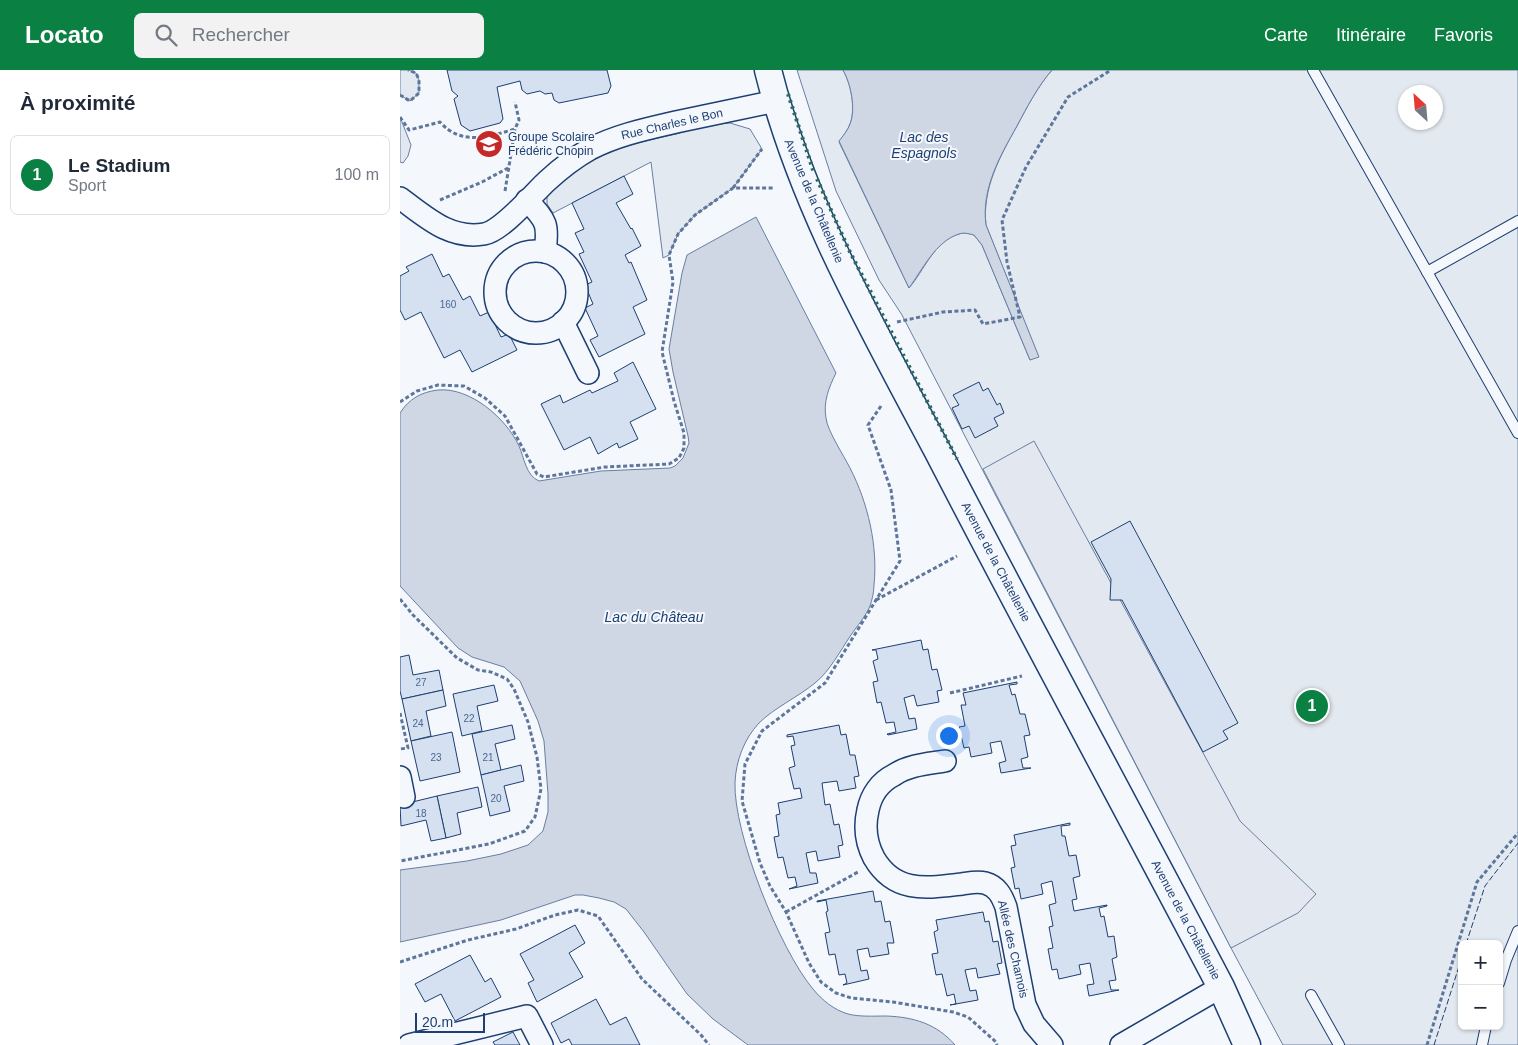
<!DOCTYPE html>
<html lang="fr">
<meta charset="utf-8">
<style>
body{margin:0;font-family:Helvetica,sans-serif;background:#f2f2f3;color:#1f2937}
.controls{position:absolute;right:15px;bottom:15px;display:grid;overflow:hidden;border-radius:8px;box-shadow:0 1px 4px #0004}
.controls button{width:45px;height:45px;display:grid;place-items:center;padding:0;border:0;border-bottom:1px solid #e0e1e3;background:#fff;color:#1f2937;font:25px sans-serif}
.compass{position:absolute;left:998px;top:15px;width:45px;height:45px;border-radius:50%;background:#fff;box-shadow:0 1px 4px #0004;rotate:334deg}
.scale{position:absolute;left:15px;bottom:12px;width:70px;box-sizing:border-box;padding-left:5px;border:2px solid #1d3f73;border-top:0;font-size:14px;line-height:18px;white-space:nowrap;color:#1d3f73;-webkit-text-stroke:4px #f4f7fb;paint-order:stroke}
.you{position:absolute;left:548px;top:665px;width:18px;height:18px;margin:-12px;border:4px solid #fff;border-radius:50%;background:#1a73e8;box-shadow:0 0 0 8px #1a73e833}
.badge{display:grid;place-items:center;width:32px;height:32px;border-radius:50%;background:#0b8043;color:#fff;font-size:16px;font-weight:700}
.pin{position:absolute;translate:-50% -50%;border:2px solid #fff;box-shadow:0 1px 5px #0006}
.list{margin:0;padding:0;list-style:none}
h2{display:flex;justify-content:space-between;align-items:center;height:65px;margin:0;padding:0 20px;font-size:21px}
h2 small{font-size:16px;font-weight:400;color:#747a83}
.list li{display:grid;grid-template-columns:32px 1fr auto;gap:15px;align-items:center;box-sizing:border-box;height:80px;margin:0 10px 10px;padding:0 10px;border:1px solid #e0e1e3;border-radius:8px}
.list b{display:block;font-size:19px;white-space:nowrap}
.list p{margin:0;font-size:16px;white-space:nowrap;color:#747a83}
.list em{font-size:16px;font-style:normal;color:#747a83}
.icon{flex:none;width:28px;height:28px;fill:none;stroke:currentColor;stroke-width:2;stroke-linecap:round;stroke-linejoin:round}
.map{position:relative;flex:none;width:1118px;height:975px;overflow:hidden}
header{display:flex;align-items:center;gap:30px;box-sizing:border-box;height:70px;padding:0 25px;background:#0b8043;color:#fff}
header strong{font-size:24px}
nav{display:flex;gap:28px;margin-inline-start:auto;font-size:18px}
.search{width:350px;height:45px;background:#f2f2f3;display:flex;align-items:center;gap:12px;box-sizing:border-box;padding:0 18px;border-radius:8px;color:#747a83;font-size:19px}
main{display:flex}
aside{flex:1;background:#fff}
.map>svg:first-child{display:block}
.green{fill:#e3e9f0;stroke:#687fa3;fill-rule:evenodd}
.parking{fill:#e3e8f0;stroke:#687fa3}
.water{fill:#cfd7e4;stroke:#687fa3}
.building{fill:#d5e0f0;stroke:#1d3f73}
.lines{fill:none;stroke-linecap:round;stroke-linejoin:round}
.service-casing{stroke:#1d3f73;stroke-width:12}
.minor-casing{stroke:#1d3f73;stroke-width:24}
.tertiary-casing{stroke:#1d3f73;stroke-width:29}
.path{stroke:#5e769c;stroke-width:3;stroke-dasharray:4 2.5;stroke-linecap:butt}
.service{stroke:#f4f7fb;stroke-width:10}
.minor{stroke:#f4f7fb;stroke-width:21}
.tertiary{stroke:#f4f7fb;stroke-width:26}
.hedge{stroke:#2c6c60;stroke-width:4;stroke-dasharray:2.5 4;stroke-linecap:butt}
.fence{stroke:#1d3f73;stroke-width:1;stroke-dasharray:6 2.5;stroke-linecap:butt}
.labels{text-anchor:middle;stroke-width:4;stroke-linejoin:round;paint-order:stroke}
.number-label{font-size:10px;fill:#4b6792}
.street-label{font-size:12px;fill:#1d3f73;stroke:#f4f7fb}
.poi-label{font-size:12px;fill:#1d3f73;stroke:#f4f7fb;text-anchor:start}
.water-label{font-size:14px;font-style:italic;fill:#1d3f73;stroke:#f4f7fb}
</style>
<header>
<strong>Locato</strong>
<div class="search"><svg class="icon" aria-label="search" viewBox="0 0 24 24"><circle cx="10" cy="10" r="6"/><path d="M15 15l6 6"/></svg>Rechercher</div>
<nav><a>Carte</a><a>Itinéraire</a><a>Favoris</a></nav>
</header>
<main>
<aside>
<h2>À proximité<small></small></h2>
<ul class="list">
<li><span class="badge">1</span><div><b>Le Stadium</b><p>Sport</p></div><em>100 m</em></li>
</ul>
</aside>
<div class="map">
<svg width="1118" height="975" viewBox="0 0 1118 975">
<rect width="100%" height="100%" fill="#f4f7fb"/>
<g class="green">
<polygon points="0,0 8,0 16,3 19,10 19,23 10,31 0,25"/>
<path d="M397 0H443C451 14 456 39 450 54 448 60 443 66 439 72L509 218C524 201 534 171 559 164 564 162 570 164 574 165L582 175 630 290 638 286 586 155C582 119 600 86 617 56 627 37 638 16 652 0H1118V975H883L831 878 502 245 479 210 436 121ZM1006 22H1036V52H1006ZM1062 874H1099V956H1062Z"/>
<path d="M330 53 350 59 362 79 333 118 295 145 278 164 269 185 263 188 251 92 153 143 147 134V126C189 84 220 76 276 64 294 59 312 54 330 53Z"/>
</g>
<g class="parking">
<polygon points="0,47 11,75 8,86 3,93 0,92"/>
<polygon points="634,371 840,751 916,824 898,843 831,878 583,399"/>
</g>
<g class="water">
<path d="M443 0H652C638 16 627 37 617 56 600 86 581 119 586 155L639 287 630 290 582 175 574 165C570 164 564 162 559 164 536 171 522 200 509 218L439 71C443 66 448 60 450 54 456 39 451 14 443 0Z"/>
<path d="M356 147 436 303C429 317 423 332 426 348 427 360 444 386 450 398 468 433 478 476 474 515 474 522 472 530 470 536 466 546 457 556 451 565 440 581 430 601 415 613 398 627 374 638 359 653 344 669 336 691 335 712 333 763 380 880 413 919 422 930 434 940 448 944 460 947 473 946 486 946 514 947 537 954 555 975H348L313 949 287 924 244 862 226 839 214 832 199 828 183 825H175L101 850 0 872V800L67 791 101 784 128 775 143 761 148 742V724L144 671 138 651 120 611 104 597 72 587 58 578 0 516V343C9 329 21 322 38 320 70 317 106 348 119 376 124 387 126 406 139 411L201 401 270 398 275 396 283 388 289 373 288 366 273 302 269 279 282 203 287 185Z"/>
</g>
<g class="building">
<polygon points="47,0 207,0 211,16 208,23 159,33 154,30 152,23 145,24 140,21 127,24 122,20 120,11 97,17 103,49 100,53 70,61 61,55 54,29 58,26 52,21"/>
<polygon points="224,106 233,124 216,133 231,159 232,158 241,176 225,185 229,193 231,192 247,230 233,237 245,264 199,287 190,270 198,266 185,238 193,234 185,215 192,212 179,184 184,182 175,163 184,159 172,133"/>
<polygon points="32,184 43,207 49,204 63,230 70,226 80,246 89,242 101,267 109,264 117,280 72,302 60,280 44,288 21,242 5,250 0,240 0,206 9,201 6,197"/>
<polygon points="233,292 256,339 230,352 238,369 219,378 217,373 198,384 190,367 164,380 141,334 160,325 163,333 190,320 192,323 218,311 214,303"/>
<polygon points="579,312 583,321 588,318 597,335 600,333 604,343 594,348 598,356 575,368 569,356 562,359 552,338 559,335 553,325"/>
<polygon points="730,451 838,653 823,661 828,669 803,682 722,530 710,530 711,509 691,472"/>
<polygon points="521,570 523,580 528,579 532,600 537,599 542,620 537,621 539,632 517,636 514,625 504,628 509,649 515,648 517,659 488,665 487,664 496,662 494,652 486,653 481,632 477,633 473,612 478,611 473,591 478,589 476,580 472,580"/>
<polygon points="9,585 13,605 39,600 43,620 2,629 0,621 0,587"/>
<polygon points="617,612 617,614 609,615 612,625 615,624 620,644 625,644 630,665 624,666 628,687 621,689 623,698 631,698 601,703 599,693 606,691 601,671 590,673 592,683 571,687 569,677 564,678 559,657 565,656 561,635 566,635 563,623"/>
<polygon points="94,615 98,631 77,636 82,661 62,666 53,624"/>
<polygon points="43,620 46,636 26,641 31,666 11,671 2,629"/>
<polygon points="112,655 115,669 95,674 101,700 81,705 72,664"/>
<polygon points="439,655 441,665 446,664 450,685 455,685 459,706 454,707 456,718 439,721 437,711 422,713 425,735 430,734 434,755 439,754 443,775 438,776 440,787 418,791 416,781 406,783 410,803 416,803 418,813 389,819 397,816 395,807 388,808 383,787 378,788 374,767 379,766 376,745 380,744 378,733 402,728 400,718 394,719 389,698 395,696 391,676 395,675 393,666 387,667 387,665"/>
<polygon points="52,662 60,702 20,711 11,671"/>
<polygon points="121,695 124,711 104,716 110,741 90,746 81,705"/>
<polygon points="78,717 82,737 57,743 61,764 46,768 37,726"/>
<polygon points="37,726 46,768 31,771 26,750 1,756 0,735"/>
<polygon points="670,753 670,755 661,756 662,766 665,766 669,786 676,785 680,806 673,808 677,829 672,830 674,841 707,835 707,836 699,838 701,847 704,846 708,867 714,866 717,887 712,889 716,910 709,911 711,920 719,920 689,926 687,915 694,914 690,893 679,895 681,904 659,909 657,899 652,900 648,879 653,878 649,857 653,856 649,835 656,833 652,811 641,814 643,824 621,829 619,818 615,819 611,798 615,797 611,776 616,775 614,765"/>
<polygon points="473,821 475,832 481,831 485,852 490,851 494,873 487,873 489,884 470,887 468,878 457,880 461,901 467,900 469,909 443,915 447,913 445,904 439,905 435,884 429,885 425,863 430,862 426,842 428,841 426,830 417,832 417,831"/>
<polygon points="583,842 585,852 589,851 593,872 598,871 602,893 597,894 600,904 578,908 576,898 565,900 570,921 576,920 578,930 550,935 556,934 554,924 547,926 542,904 536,905 532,884 538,883 534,862 538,860 536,850"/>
<polygon points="175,855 185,873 169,883 183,907 137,932 128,913 134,910 120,884"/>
<polygon points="70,885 85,912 91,908 101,927 55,951 41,924 25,932 15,914"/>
<polygon points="196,929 210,955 226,947 240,975 172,975 169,969 161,973 151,953"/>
<polygon points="113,962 120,975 95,975 93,972"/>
</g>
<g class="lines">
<g class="service-casing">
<g id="service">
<polyline points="913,0 1118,363"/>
<polyline points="1027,202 1118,151"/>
<polyline points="1099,913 1106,890 1118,861"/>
<polyline points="911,925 939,975"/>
<polyline points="1082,975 1086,956"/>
</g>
</g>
<g class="minor-casing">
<g id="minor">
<path d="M0 128C26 147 50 170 84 164 102 161 133 124 147 111 160 99 174 88 190 79 217 65 246 59 276 52 309 45 343 38 376 31"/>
<path d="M127 130C146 151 149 153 145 182"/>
<circle cx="136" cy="222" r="41"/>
<polyline points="163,252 188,303"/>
<path d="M545 691C527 694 509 695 494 705 480 712 471 725 468 740 464 757 466 773 474 788 495 824 527 818 562 814 569 813 577 811 585 813 597 816 602 826 606 837L625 935 634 954 652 975"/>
<polyline points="0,707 4,727"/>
<polyline points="9,975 127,946 142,975"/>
<polyline points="721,975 821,917"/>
</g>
</g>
<g class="tertiary-casing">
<path id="tertiary" d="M368 0C402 136 472 257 537 380 630 560 727 738 821 917L847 975"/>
</g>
<g class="path">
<polyline points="0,25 10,31 19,23 19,10 16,3 8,0"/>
<path d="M0 47 9 60 40 52C61 76 88 67 115 59"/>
<polyline points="333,118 362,79"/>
<polyline points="105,121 115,59 119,50 115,32"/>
<polyline points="40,130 82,112 108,98"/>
<polyline points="497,252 543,242 575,240 583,254 620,247 607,192 602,150 626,97 668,27 711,0"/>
<polyline points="0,332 17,321 38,315 64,316 85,328 105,346 137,404 144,407 205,397 269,394 279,388 284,378 284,363 274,331 262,282 273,212 269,185 278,164 295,145 333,118 375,118"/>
<polyline points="481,336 468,355 491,420 500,491 425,613 362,661 345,694 342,731 360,793 370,816 386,842 409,893 421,912 436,923 451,928 493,932 553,942 568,947 596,972 597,975"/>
<polyline points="0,529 13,545 57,588 78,600 91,602 107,609 114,619 128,652 137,687 141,719 135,747 125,761 89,774 0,791"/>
<polyline points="476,530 557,486"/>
<polyline points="550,623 622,606"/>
<polyline points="0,643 8,678 0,679"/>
<polyline points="386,842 458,802"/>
<polyline points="0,892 68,870 116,859 155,845 178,840 198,846 242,909 301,965 309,975"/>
<polyline points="1027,975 1077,812 1118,763"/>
</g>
<use href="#service" class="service"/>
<use href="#minor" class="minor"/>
<use href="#tertiary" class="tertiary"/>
<g class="hedge">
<polyline points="388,24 414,103"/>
<polyline points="417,109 449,180 557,389"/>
</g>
<g class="fence">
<polyline points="1066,874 1085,816 1118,773"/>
<polyline points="1034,975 1062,887"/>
</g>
</g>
<defs>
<g id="school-disc" transform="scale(1.4375)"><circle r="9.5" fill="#c62828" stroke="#f4f7fb"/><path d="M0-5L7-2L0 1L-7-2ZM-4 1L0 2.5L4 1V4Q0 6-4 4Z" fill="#fff"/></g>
</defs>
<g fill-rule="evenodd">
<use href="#school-disc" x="89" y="74"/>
</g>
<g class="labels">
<g class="number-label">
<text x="48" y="238">160</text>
<text x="21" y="616">27</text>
<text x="69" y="652">22</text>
<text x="18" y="657">24</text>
<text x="36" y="691">23</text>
<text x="88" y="691">21</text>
<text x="96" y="732">20</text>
<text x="21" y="747">18</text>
</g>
<g class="street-label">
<text transform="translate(272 54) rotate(-13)" y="4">Rue Charles le Bon</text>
<text transform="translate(414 131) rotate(67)" y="4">Avenue de la Châtellenie</text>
<text transform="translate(596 492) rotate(62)" y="4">Avenue de la Châtellenie</text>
<text transform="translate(786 850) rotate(62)" y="4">Avenue de la Châtellenie</text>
<text transform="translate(613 879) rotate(77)" y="4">Allée des Chamois</text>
</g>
<g class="poi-label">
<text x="108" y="71">Groupe Scolaire<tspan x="108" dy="14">Frédéric Chopin</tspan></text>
</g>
<g class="water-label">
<text x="524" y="72">Lac des<tspan x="524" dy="16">Espagnols</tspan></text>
<text x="254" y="552">Lac du Château</text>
</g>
</g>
</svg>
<div class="controls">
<button>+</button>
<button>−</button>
</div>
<svg class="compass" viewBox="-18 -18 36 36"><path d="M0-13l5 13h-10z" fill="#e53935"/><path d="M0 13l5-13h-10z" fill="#747a83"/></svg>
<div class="scale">20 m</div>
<div class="you"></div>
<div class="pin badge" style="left:912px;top:636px">1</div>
</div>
</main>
